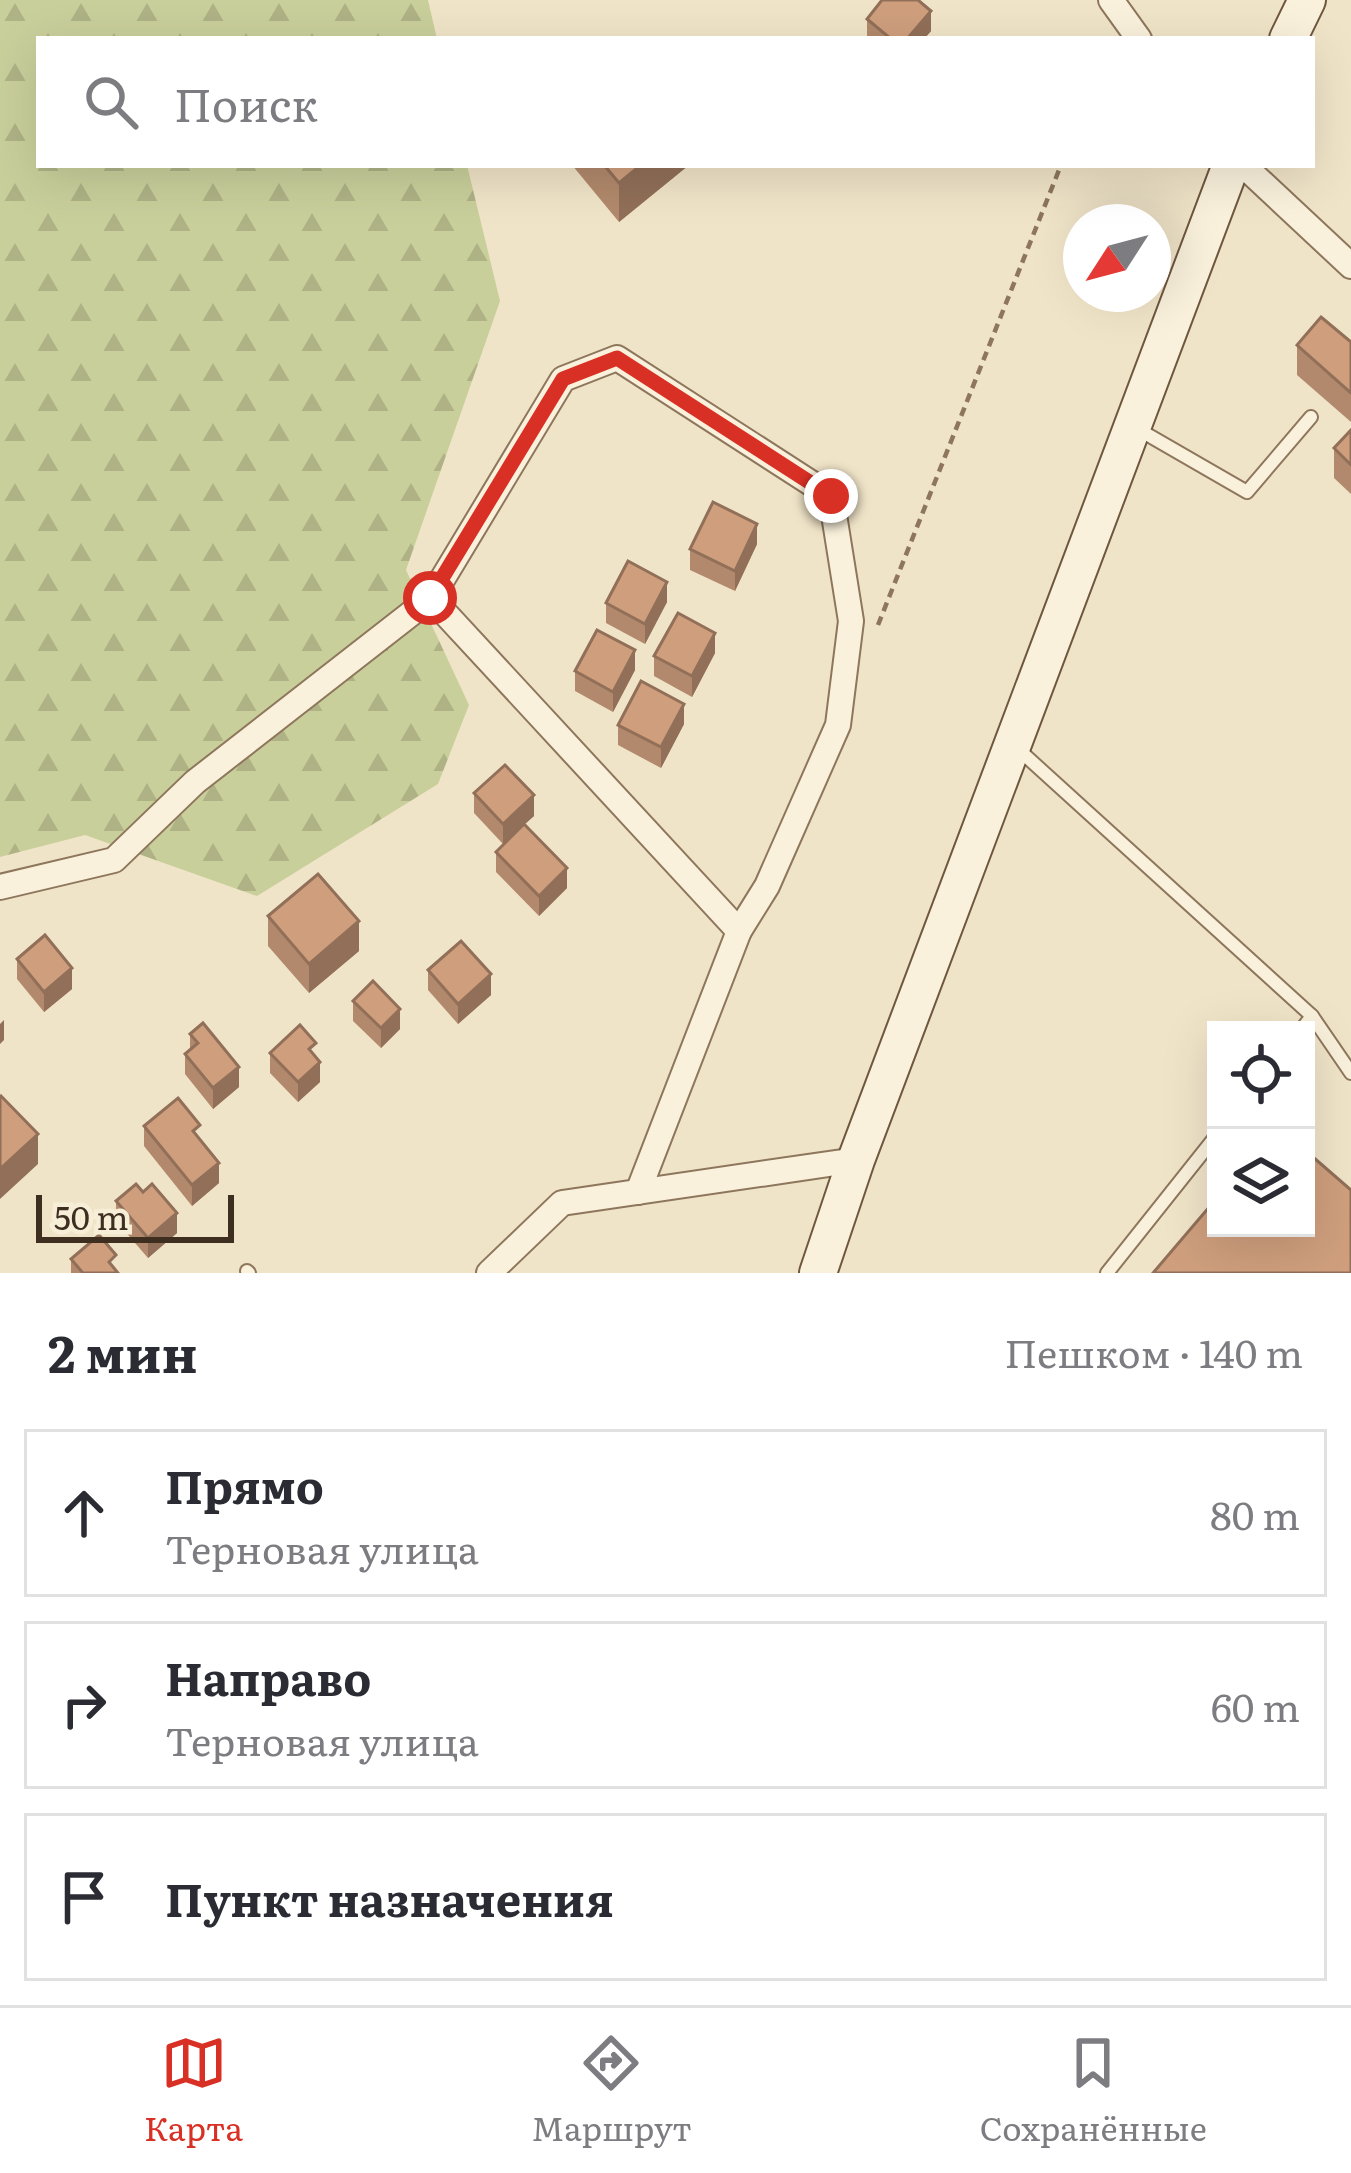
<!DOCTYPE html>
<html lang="ru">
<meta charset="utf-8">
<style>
body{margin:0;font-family:Literata,serif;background:#f2f2f3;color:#2b2b33}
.controls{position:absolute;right:36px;bottom:36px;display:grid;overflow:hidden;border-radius:0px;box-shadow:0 12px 48px #0002}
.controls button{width:108px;height:108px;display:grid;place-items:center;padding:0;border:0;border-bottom:3px solid #e1e1e2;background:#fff;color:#2b2b33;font:60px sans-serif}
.compass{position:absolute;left:1063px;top:204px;width:108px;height:108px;border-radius:50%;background:#fff;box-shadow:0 12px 48px #0002;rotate:234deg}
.scale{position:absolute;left:36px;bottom:30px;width:198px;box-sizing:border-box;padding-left:12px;border:6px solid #3d2e20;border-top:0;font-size:33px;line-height:42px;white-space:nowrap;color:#3d2e20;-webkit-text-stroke:9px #f7eed8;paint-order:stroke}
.stop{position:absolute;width:36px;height:36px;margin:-27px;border:9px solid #d93025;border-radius:50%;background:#fff}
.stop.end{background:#d93025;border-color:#fff;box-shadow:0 3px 12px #0008}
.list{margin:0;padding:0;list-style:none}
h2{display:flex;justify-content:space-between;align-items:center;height:156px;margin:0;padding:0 48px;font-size:51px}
h2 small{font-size:39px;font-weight:400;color:#7c7c81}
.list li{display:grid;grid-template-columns:78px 1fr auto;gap:36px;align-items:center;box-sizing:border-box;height:168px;margin:0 24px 24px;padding:0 24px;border:3px solid #e1e1e2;border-radius:0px}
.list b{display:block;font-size:45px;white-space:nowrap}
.list p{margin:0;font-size:39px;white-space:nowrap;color:#7c7c81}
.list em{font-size:39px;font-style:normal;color:#7c7c81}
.icon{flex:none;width:66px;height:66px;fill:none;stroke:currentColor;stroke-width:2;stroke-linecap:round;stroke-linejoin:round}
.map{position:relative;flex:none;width:1351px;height:1273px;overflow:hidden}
.search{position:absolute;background:#fff;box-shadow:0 12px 48px #0002;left:36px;right:36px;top:36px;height:132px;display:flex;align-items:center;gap:30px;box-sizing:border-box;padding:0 42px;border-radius:0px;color:#7c7c81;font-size:45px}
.sheet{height:732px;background:#fff}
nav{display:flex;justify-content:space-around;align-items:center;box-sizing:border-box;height:168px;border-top:3px solid #e1e1e2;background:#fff;font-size:33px;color:#7c7c81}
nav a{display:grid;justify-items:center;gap:6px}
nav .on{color:#d93025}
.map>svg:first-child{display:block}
.forest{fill:url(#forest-firs)}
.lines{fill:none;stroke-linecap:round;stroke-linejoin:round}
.lane-casing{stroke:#8d765c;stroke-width:16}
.street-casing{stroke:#8d765c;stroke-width:28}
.secondary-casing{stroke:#6f573f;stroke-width:40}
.path{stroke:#8d765c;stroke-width:4.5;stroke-dasharray:9 6;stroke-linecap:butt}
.lane{stroke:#faf1dc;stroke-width:12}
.street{stroke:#faf1dc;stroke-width:24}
.secondary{stroke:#faf1dc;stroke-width:36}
.wall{fill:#b2896c}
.shaded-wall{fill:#916f58}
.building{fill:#cf9f7d;stroke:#916f58;stroke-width:3}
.route{stroke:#d93025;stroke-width:15}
</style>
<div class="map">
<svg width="1351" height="1273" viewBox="0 0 1351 1273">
<defs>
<pattern id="forest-firs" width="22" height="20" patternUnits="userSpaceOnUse" patternTransform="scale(3)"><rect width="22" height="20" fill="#c9cf9b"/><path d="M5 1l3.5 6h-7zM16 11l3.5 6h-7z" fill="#aeb285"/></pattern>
</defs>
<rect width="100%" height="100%" fill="#f0e4c8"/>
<polygon class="forest" points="0,0 428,0 437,39 39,39 39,165 467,165 500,301 406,570 469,705 438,784 257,896 85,835 0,857"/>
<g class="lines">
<g class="lane-casing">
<g id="lane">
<polyline points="1136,428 1247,492 1311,417"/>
<polyline points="1018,749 1312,1016 1301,1030"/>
<polyline points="1312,1016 1351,1073"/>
<polyline points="247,1271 249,1273"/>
<polyline points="1107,1273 1216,1136"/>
</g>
</g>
<g class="street-casing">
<g id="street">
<polyline points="1111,0 1139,39"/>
<polyline points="1243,165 1351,266"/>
<polyline points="431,598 739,931 638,1192"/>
<polyline points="0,887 114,860 195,782 431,598 563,379 617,358 831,496 851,621 838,725 767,886 739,931"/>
<polyline points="489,1273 562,1203 856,1160"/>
</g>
</g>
<g class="secondary-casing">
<g id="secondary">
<polyline points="1288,39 1307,0"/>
<polyline points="818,1273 856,1160 1231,165"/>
</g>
</g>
<polyline class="path" points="878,625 1061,165"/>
<use href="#lane" class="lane"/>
<use href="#street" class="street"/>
<use href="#secondary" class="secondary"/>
</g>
<g class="wall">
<polygon points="867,19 931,31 924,39 867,39"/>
<polygon points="572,165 689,165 619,222"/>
<polygon points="1351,342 1351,422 1297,375 1297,345"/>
<polygon points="1351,430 1351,494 1334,478 1334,448"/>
<polygon points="757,544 735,591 690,570 690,549"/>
<polygon points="667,602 645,644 606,623 606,603"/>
<polygon points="715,653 692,697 654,676 654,656"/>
<polygon points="635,670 613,712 575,691 575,671"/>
<polygon points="684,724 661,768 618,745 618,725"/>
<polygon points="474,793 534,816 524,824 567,888 539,916 496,872 496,852 521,827 503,844 474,813"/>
<polygon points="268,916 359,951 309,993 268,946"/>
<polygon points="17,959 72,989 44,1012 17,979"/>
<polygon points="428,970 491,995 458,1024 428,990"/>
<polygon points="353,1001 400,1029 381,1048 353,1021"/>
<polygon points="190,1034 239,1087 213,1109 185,1074 185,1054 190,1050"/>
<polygon points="270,1053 316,1057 320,1082 298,1102 270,1073"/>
<polygon points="144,1126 200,1140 219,1183 192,1206 144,1146"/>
<polygon points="116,1201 177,1233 148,1258 116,1221"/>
<polygon points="71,1259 116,1271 118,1273 71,1273"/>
</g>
<g class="shaded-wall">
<polygon points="931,11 931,31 924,39 907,39"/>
<polygon points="641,165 689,165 619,222 619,183"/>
<polygon points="757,524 757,544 735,591 735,571"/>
<polygon points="667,582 667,602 645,644 645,624"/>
<polygon points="715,633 715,653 692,697 692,676"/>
<polygon points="635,650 635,670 613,712 613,692"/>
<polygon points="684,704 684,724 661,768 661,747"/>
<polygon points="534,795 534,816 503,844 503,824"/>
<polygon points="567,868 567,888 539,916 539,896"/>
<polygon points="359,921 359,951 309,993 309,964"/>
<polygon points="72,968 72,989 44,1012 44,992"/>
<polygon points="491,974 491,995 458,1024 458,1004"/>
<polygon points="400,1009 400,1029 381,1048 381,1028"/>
<polygon points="4,1020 4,1040 0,1044 0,1024"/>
<polygon points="320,1062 320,1082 298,1102 298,1082"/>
<polygon points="239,1067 239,1087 213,1109 213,1088"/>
<polygon points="38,1134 38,1164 0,1199 0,1169"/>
<polygon points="219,1163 219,1183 192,1206 192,1185"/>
<polygon points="177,1213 177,1233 148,1258 148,1238"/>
</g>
<g class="building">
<polygon points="882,0 918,0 931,11 907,39 891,39 867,19"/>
<polygon points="604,165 641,165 619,183"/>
<polygon points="1321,317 1351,342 1351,393 1297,345"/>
<polygon points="1351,430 1351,465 1334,448"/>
<polygon points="713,502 757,524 735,571 690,549"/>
<polygon points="628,561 667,582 645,624 606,603"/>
<polygon points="678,613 715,633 692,676 654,656"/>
<polygon points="597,630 635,650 613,692 575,671"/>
<polygon points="641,681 684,704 661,747 618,725"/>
<polygon points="505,765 534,795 503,824 474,793"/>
<polygon points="524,824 567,868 539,896 496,852"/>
<polygon points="318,874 359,921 309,964 268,916"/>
<polygon points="45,935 72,968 44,992 17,959"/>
<polygon points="461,941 491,974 458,1004 428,970"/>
<polygon points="373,981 400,1009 381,1028 353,1001"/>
<polygon points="203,1023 239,1067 213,1088 185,1054 198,1043 190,1034"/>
<polygon points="300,1025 316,1043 309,1049 320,1062 298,1082 270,1053"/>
<polygon points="1,1096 38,1134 0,1169 0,1097"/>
<polygon points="178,1098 200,1125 193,1131 219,1163 192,1185 144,1126"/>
<polygon points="1306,1151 1351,1190 1351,1273 1153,1273 1216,1199 1216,1228 1306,1228"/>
<polygon points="136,1184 143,1192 152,1184 177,1213 148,1238 116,1201"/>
<polygon points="99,1235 116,1255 109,1262 118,1273 83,1273 71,1259"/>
</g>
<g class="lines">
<polyline class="route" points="430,598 563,379 617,358 831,496"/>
</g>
</svg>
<div class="controls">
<button><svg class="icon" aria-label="locate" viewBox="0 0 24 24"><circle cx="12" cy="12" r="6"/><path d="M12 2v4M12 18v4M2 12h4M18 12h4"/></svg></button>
<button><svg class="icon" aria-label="layers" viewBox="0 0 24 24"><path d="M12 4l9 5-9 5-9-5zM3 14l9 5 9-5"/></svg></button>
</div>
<svg class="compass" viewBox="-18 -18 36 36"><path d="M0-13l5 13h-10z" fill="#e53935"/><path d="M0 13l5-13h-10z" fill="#7c7c81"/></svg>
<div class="scale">50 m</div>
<div class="stop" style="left:430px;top:598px"></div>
<div class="stop end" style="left:831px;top:496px"></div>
<div class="search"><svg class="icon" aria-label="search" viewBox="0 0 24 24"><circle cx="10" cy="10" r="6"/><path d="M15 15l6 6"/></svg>Поиск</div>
</div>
<section class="sheet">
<h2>2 мин<small>Пешком · 140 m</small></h2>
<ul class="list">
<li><svg class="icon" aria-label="ahead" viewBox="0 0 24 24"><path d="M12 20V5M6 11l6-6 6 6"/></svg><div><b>Прямо</b><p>Терновая улица</p></div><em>80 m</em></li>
<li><svg class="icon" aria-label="right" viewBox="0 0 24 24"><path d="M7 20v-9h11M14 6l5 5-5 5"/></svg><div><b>Направо</b><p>Терновая улица</p></div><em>60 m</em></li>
<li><svg class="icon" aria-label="arrive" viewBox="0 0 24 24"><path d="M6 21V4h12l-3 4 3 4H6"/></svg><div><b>Пункт назначения</b></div></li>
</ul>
</section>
<nav>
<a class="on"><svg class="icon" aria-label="map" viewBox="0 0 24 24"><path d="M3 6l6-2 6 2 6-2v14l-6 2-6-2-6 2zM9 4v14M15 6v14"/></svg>Карта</a>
<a><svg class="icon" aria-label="directions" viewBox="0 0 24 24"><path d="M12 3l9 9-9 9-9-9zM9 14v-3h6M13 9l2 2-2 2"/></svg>Маршрут</a>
<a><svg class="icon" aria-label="saved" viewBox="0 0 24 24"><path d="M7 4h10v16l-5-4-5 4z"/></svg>Сохранённые</a>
</nav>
